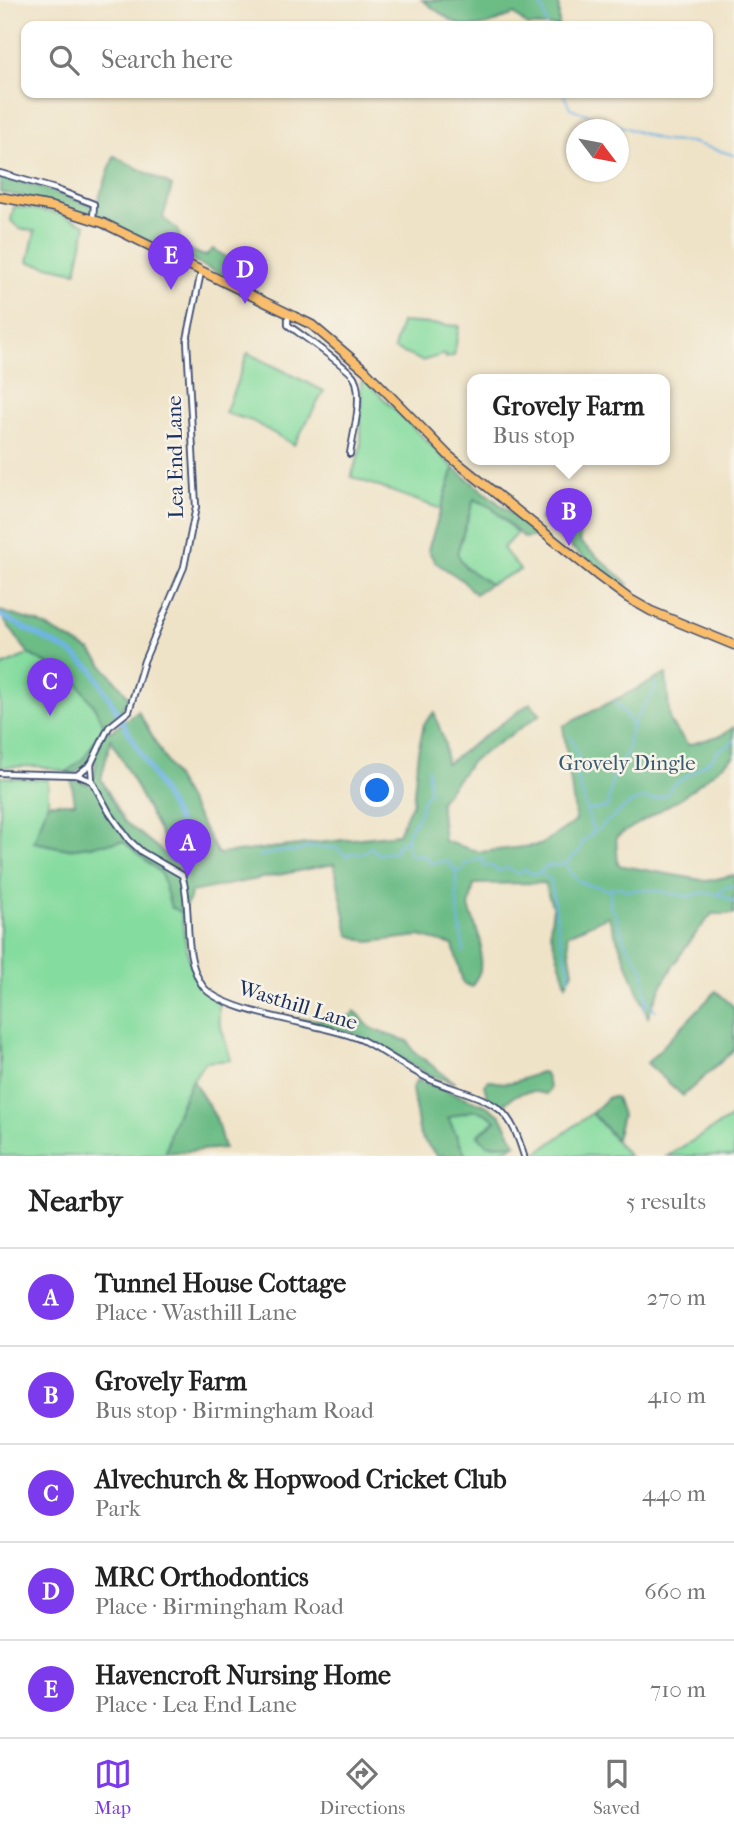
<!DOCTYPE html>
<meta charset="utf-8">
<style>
body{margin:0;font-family:"IM FELL French Canon",serif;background:#f2f2f2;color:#222}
.compass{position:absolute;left:566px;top:119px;width:63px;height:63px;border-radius:50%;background:#fff;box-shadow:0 2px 5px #0004;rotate:122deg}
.you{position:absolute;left:378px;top:791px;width:24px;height:24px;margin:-18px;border:5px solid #fff;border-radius:50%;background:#1a73e8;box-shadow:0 0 0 10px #1a73e833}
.badge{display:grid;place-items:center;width:46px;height:46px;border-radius:50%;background:#7c3aed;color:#fff;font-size:23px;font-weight:700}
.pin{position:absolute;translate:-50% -58px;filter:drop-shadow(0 2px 4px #0008)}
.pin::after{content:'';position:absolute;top:37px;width:24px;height:21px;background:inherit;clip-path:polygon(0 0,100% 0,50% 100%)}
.popup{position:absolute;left:467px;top:374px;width:203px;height:91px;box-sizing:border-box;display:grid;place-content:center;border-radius:14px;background:#fff;filter:drop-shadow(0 2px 5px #0005);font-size:23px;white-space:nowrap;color:#767676}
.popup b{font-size:26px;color:#222}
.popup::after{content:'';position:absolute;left:50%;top:100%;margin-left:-14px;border:14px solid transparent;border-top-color:#fff}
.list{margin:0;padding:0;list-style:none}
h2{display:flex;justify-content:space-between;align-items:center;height:91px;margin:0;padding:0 28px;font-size:30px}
h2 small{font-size:23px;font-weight:400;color:#767676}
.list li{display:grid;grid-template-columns:46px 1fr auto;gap:21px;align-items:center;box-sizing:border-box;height:98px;padding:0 28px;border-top:2px solid #e0e0e0}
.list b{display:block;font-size:26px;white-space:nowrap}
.list p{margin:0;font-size:23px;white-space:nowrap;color:#767676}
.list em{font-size:23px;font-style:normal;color:#767676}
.icon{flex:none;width:38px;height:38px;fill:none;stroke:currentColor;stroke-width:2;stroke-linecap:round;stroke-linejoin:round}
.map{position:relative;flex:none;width:734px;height:1156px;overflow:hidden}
.search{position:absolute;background:#fff;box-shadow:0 2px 5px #0004;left:21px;right:21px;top:21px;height:77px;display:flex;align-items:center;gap:18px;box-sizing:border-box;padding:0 24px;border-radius:14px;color:#767676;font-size:26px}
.sheet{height:581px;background:#fff}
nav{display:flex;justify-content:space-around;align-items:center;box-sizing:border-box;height:98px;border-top:2px solid #e0e0e0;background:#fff;font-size:19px;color:#767676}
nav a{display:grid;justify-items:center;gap:4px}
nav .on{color:#7c3aed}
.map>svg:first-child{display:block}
.green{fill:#85dc9f;stroke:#50867e;stroke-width:2}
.forest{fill:#6cbc86;stroke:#447672;stroke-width:2;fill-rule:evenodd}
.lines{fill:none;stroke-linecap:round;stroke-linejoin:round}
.stream{stroke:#6eb4e5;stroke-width:2}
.canal{stroke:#6eb4e5;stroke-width:5}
.minor-casing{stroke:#3b4a6e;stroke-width:8}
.trunk-casing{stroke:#3b4a6e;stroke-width:11}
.minor{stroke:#fff;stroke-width:4.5}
.trunk{stroke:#f9be6d;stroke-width:8}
.labels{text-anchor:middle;stroke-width:5;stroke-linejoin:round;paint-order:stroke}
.street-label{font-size:21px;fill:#1b2f5e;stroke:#f7f3e8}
.park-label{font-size:21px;fill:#365a6e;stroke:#f7f3e8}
</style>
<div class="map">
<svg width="734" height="1156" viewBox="0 0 734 1156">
<rect width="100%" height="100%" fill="#f7f3e8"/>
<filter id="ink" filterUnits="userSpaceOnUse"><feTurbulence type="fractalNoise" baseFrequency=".0143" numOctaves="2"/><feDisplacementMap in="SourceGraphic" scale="14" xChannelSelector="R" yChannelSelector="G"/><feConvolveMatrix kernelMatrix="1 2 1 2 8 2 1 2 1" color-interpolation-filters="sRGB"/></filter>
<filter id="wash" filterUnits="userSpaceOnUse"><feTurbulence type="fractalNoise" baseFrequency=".00686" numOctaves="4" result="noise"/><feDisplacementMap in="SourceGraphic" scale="28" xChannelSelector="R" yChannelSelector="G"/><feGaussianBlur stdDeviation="1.57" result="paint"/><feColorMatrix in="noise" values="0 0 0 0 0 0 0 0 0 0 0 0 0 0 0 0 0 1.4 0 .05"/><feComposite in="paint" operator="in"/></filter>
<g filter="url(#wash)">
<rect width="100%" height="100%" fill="#efe3c7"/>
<g class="green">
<polygon points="14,206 61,214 86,225 76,272 28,262 35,231 20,229 11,221"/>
<polygon points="401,322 459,326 454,356 446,358 445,354 422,361 394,349"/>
<polygon points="248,353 324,391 294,445 252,421 225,413"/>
<polygon points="366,381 454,468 441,509 351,477 361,448 361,382"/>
<polygon points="474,499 491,507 517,533 503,548 520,570 490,584 465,567 457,553"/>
<polygon points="29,654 75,679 94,706 104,726 84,758 67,772 37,766 0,767 0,667"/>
<path d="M0 777 48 780V803L34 842 69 849 123 841 161 873 171 907 181 912C187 948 186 982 219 1003V1020L231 1060 205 1062C185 1089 172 1120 166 1153L141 1156H0Z"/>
<polygon points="474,1110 486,1112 496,1121 478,1135 487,1145 516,1144 493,1156 466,1156 448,1117"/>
<polygon points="592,1113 629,1156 530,1156 540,1151"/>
<polygon points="734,1116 734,1156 667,1156"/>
</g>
<g class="forest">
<path d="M422 0H559V26H528L514 14C466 35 462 29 422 0Z"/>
<path d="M114 156 172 186 163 218 178 230C180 246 190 251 205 256L213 249 236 263 230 278 100 219 56 204 0 192V177L43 188 91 205 98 201Z"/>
<polygon points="454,468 540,536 524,538 491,507 474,499 457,553 465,567 490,584 475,594 462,580 435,562 428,550"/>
<polygon points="546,510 579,517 580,542 629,584 619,586 557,536 540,519"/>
<path d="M0 611 39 623 91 651 129 697 122 709 104 726 110 732 138 711 218 854 398 834 413 802 418 752 424 724 434 712 445 744 446 764 530 703 541 714 472 761 440 801 444 841 480 852 540 845 576 821 563 726 666 674 670 722 688 745 722 735 734 727V756L684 796 616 837 618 865 707 881 734 875V914H712C685 945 662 978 648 1017L608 916 567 935 573 972 566 984 550 930 553 908 544 883 474 884 469 907 481 942 480 971 472 987 463 983 453 945 419 936 369 942 349 935 334 864 191 892 190 899 181 912 171 907 161 873 123 841 68 849 34 842 48 803H75L71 779 88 784 94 777 96 762 91 759 73 775 67 772 84 758 104 726 94 706 75 679 29 654 0 615ZM111 739 169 850 168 856 124 821 101 779Z"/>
<polygon points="716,991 734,1007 734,1050 683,1096 647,1063"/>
<path d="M354 1011C362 1015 363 1022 370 1027 381 1034 396 1037 408 1041L413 1051 455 1083 430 1075 358 1035 298 1019 325 1020 351 1016Z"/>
<path d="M540 1072 545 1073 550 1089 546 1094C527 1089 516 1092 502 1106L488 1099 484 1085 489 1080C507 1087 522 1080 540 1072Z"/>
<polygon points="192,1079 216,1118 224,1148 166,1153 170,1132"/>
<path d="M417 1080 485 1105 501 1116 516 1144 487 1145 478 1135 496 1121C478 1105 469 1111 448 1118L466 1156H437L420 1136 412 1089Z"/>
<polygon points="609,1097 616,1097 622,1115 616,1139 592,1113"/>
</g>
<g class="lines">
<g class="stream">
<polyline points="536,0 544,11 547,26"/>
<polyline points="563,93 570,108 663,141 690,142 734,155"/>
<polyline points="632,727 641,709 656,689 655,683"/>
<polyline points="571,737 579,759 577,776 593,832"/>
<polyline points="587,810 607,808 614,772 627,752 632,728 627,716 615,702"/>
<polyline points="407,838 408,830 417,819 423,800 429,791 428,769"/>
<polyline points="193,850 207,850"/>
<path d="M259 856 284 851 294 852 309 847 336 848 347 856 352 853 361 854 371 847 378 854 394 852 398 844 407 838 408 853 417 857 426 856 430 863 448 861 453 869 459 871 464 869 465 864 483 858 484 866H492L498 871 508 868 518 874 524 870 536 875 547 866 566 864C570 874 578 882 588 885 596 888 599 884 606 890L621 887 627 891C649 887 664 892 685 896 691 897 696 894 702 893 707 892 713 894 718 894L726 887 734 886"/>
<polyline points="566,863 580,851 583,841 629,804 643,798 652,800 665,796 673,785 702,766 714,757 718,750 731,744 734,740"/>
<polyline points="456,871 457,906 464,952"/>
<polyline points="541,873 551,880 559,934 569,969 569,979"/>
<polyline points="611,889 610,906 616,915 624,941 643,969 646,997 656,1011"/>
<polyline points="719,894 734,902"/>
<polyline points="644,1011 646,998"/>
</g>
<polyline class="canal" points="0,615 72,653 93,670 150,769 196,855"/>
</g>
</g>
<g filter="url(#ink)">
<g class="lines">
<g class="minor-casing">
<g id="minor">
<polyline points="0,173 55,189 94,204 93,219"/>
<path d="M288 313V325C300 334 349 368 354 377 364 395 353 434 350 454"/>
<path d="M91 764 92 781 109 812 129 840 142 852 182 875C193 910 181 953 202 985 217 1009 298 1021 326 1029 338 1032 351 1035 362 1040 385 1052 407 1069 431 1080 453 1090 480 1094 499 1109 513 1120 519 1140 524 1156"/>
<polyline points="0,773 77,775 92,781"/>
<polyline points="77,775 91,764 109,727 129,711 144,661 184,567 196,507 187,340 201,272"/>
</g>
</g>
<g class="trunk-casing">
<polyline id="trunk" points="0,197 53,207 103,223 312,325 365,370 448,455 597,575 628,598 651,611 734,645"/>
</g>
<use href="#minor" class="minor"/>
<use href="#trunk" class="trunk"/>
</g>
</g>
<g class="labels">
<g class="street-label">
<text transform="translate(175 457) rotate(-91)" y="7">Lea End Lane</text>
<text transform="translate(298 1005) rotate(17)" y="7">Wasthill Lane</text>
</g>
<g class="park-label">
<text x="627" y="770">Grovely Dingle</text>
</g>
</g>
</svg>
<svg class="compass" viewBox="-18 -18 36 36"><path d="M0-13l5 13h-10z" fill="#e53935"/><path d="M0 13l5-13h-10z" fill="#767676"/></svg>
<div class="you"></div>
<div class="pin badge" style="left:188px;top:877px">A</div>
<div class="pin badge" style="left:569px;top:546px">B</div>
<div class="popup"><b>Grovely Farm</b>Bus stop</div>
<div class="pin badge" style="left:50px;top:716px">C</div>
<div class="pin badge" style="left:245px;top:304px">D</div>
<div class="pin badge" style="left:171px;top:290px">E</div>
<div class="search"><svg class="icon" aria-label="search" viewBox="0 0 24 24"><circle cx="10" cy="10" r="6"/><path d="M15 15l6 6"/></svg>Search here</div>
</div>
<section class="sheet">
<h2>Nearby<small>5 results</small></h2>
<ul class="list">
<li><span class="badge">A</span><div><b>Tunnel House Cottage</b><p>Place · Wasthill Lane</p></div><em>270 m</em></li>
<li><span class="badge">B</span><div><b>Grovely Farm</b><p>Bus stop · Birmingham Road</p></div><em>410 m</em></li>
<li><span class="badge">C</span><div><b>Alvechurch &amp; Hopwood Cricket Club</b><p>Park</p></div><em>440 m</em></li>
<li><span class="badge">D</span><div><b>MRC Orthodontics</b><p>Place · Birmingham Road</p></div><em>660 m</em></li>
<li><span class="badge">E</span><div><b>Havencroft Nursing Home</b><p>Place · Lea End Lane</p></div><em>710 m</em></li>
</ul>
</section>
<nav>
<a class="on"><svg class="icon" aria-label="map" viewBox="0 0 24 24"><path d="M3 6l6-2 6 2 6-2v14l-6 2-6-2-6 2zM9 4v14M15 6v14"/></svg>Map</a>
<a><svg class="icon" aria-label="directions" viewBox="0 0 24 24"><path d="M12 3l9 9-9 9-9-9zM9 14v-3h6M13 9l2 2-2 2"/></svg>Directions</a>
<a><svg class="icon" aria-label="saved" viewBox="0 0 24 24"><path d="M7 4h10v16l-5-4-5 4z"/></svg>Saved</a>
</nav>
